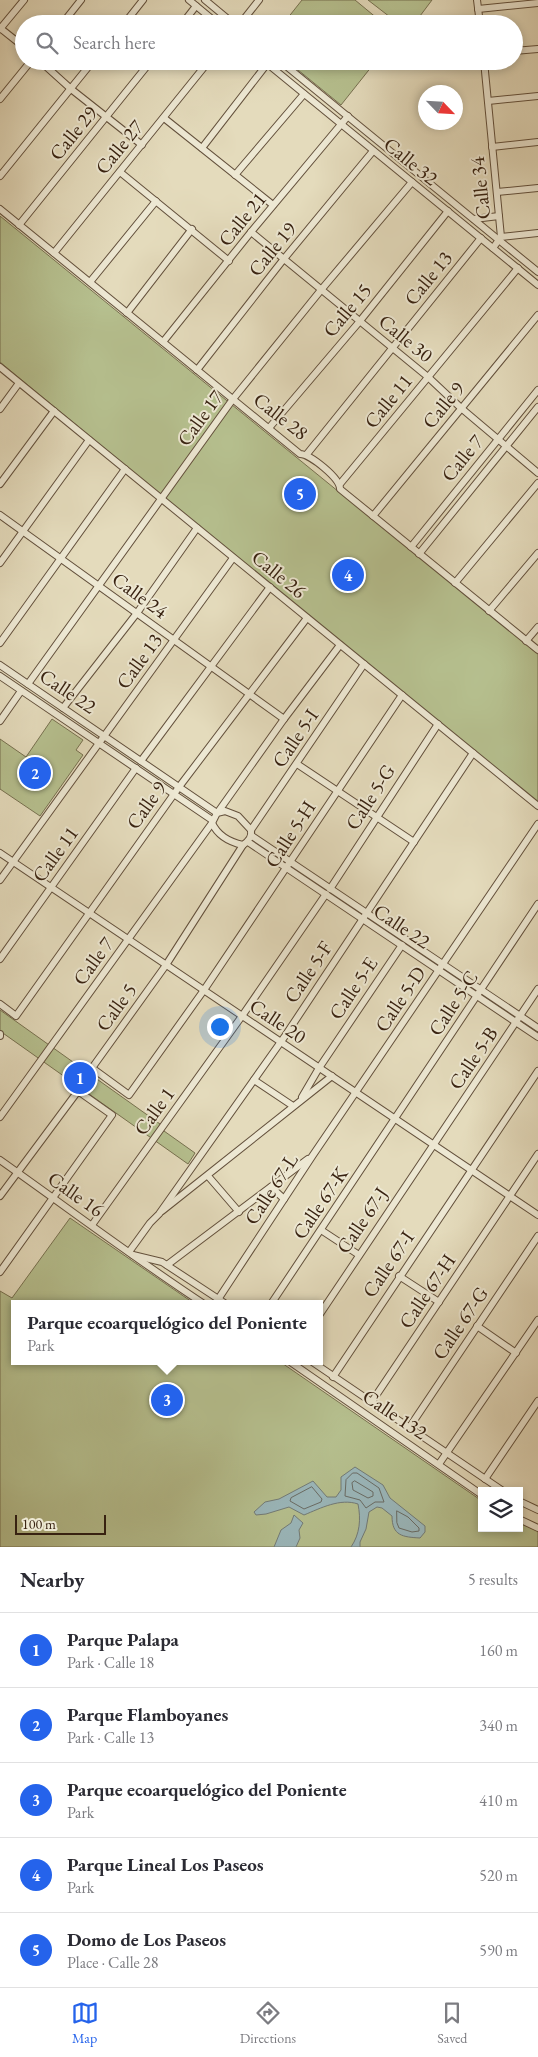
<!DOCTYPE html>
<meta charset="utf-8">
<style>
body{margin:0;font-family:"EB Garamond",serif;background:#f2f2f3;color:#2b2b33}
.controls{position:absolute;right:15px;bottom:15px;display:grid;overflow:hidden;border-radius:0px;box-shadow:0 2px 8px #0003}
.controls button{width:45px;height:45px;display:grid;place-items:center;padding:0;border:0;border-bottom:1px solid #e1e1e2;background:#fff;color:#2b2b33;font:25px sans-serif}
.compass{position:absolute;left:418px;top:85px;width:45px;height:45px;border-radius:50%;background:#fff;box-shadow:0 2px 8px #0003;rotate:115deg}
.scale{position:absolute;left:15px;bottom:12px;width:91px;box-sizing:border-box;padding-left:5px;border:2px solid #382211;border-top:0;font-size:14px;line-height:18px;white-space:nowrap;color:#382211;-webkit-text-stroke:4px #ede8d3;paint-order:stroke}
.you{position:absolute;left:219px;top:1026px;width:18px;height:18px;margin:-12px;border:4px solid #fff;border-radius:50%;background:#1a73e8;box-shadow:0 0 0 8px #1a73e833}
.badge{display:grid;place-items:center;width:32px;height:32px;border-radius:50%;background:#2563eb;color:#fff;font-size:16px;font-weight:700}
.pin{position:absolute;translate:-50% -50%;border:2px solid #fff;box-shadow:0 1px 5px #0006}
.popup{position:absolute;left:11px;top:1300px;width:312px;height:65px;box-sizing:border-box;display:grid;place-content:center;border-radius:0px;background:#fff;filter:drop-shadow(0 1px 4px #0005);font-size:16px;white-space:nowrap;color:#7c7c81}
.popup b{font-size:19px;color:#2b2b33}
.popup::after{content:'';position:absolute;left:50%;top:100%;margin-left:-10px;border:10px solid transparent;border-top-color:#fff}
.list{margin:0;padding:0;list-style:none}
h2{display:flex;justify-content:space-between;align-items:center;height:65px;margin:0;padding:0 20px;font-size:21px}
h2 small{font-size:16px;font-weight:400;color:#7c7c81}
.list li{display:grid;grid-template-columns:32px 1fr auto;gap:15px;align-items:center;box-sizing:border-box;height:75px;padding:0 20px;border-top:1px solid #e1e1e2}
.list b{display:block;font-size:19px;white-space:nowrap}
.list p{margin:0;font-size:16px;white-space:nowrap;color:#7c7c81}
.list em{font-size:16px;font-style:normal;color:#7c7c81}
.icon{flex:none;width:28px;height:28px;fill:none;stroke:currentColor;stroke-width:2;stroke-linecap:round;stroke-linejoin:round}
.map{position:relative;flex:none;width:538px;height:1547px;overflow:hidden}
.search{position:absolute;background:#fff;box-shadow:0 2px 8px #0003;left:15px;right:15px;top:15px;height:55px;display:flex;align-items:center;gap:12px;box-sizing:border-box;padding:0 18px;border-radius:28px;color:#7c7c81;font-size:19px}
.sheet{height:440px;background:#fff}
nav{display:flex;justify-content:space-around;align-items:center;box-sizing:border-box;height:70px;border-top:1px solid #e1e1e2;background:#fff;font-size:14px;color:#7c7c81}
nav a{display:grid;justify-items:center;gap:2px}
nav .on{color:#2563eb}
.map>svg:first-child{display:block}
.green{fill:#b6c08f;stroke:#777150}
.water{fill:#9bb8bc;stroke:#737c78}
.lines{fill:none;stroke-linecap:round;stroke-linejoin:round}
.shore{stroke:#6a6d66;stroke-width:1}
.minor-casing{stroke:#63503c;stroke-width:8}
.minor{stroke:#ede8d3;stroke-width:6}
.labels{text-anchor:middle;stroke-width:4;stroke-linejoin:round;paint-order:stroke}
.street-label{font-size:20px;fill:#382211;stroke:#ede8d3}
</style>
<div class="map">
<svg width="538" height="1547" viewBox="0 0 538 1547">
<rect width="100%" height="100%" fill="#e4dbbc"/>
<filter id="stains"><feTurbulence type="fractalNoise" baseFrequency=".004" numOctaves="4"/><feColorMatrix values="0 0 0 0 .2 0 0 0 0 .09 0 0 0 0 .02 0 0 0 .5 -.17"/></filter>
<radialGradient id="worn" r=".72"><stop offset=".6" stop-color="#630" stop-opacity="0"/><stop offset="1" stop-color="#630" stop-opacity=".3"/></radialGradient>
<g class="green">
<polygon points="302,0 355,0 384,24 283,24"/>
<polygon points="368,0 432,0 414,24 399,24"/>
<polygon points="287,61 376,61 341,105"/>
<polygon points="0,216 538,654 538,806 0,362"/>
<polygon points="52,719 83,740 76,750 83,755 40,816 0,789 0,739 26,757"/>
<polygon points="0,1010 160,1124 164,1131 195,1153 188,1164 0,1031"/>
<polygon points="70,1218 195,1304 14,1304 14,1361 279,1361 482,1501 482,1528 519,1528 519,1522 538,1531 538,1547 0,1547 0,1291 12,1298"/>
</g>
<g class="water">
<path d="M355 1467 383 1485 390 1498 425 1526V1532L420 1538C403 1537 392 1536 392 1516L382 1508 377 1507 369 1512 366 1529 360 1542V1547H351C360 1534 361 1519 358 1504 340 1498 321 1508 304 1515L289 1507 266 1514 256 1515 254 1512 265 1502 279 1499 313 1481 327 1497H336L341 1490V1477Z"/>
<polygon points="294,1515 303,1523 299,1530 300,1538 296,1547 274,1547 281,1530 291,1523"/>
</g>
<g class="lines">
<g class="shore">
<polygon points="353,1473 357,1473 379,1488 384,1502 375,1502 366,1508 360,1500 345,1496 346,1480"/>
<polygon points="355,1481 373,1492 373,1496 368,1498 353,1490 352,1483"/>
<polygon points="312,1487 322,1499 321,1502 304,1509 290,1501 291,1498"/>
<polygon points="397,1511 408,1517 419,1528 419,1531 412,1532 399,1528 397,1523"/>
</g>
<g class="minor-casing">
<g id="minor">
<polyline points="189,0 218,24"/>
<polyline points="205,0 234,24"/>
<polyline points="477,0 480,24"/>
<polyline points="478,9 538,3"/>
<polyline points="62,24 81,0"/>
<polyline points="124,24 143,0"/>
<polyline points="182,24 196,6"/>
<polyline points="240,24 259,0"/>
<polyline points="0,28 24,47"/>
<polyline points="0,29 24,0"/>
<polyline points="514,51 538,49"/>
<polyline points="40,61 71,89 142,145"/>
<polyline points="264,61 538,285"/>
<polyline points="280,61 538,272"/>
<polyline points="484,61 501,237 493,248"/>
<polyline points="0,99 31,61"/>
<polyline points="488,101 538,96"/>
<polyline points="164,118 273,205"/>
<polyline points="492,147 538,142"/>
<polyline points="202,148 267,64"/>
<polyline points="120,172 229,261"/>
<polyline points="235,175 304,94"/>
<polyline points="0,176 93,61"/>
<polyline points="497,192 538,188"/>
<path d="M0 209 300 454C310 454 340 478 340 489L538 650"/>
<polyline points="474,219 499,216"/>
<polyline points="19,225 151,61"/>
<polyline points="251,232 428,377 461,408 538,473"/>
<polyline points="501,237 538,233"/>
<polyline points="54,253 209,61"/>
<polyline points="90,282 156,201"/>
<polyline points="127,313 192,229"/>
<polyline points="163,342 251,232 348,116"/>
<polyline points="0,367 538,806"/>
<polyline points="197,370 283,260 373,151"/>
<polyline points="0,409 19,383"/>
<polyline points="269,428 360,321 448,211"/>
<polyline points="307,454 481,238"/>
<polyline points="0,484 54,411"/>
<polyline points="340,484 518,268"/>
<polyline points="0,515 284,719"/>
<polyline points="373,516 538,315"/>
<polyline points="411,547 538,390"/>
<polyline points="419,554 538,407"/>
<polyline points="0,563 89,440"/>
<polyline points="455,583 538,483"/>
<polyline points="489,611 538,553"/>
<polyline points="526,641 538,627"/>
<polyline points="0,643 125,469"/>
<polyline points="0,665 217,813"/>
<polyline points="0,676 212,820"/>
<polyline points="28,684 233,399 321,290 412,182"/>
<polyline points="63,708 137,613 197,528"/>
<polyline points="0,721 21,691"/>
<polyline points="141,761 270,587"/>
<polyline points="297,764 414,842"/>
<path d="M225 811 238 816 251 830C252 837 249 841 243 845 229 842 218 836 212 823L217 813Z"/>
<polyline points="218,812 284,719 340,645"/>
<polyline points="251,830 364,664"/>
<polyline points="252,836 538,1028"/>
<polyline points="248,842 538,1037"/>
<polyline points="243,845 166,965 92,1068 129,1095 204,990 402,695"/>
<polyline points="0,853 538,1215"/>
<polyline points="0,880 233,558"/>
<polyline points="330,889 438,724"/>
<polyline points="0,959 136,768"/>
<polyline points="0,1004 16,1016 179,787 307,618"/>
<polyline points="0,1034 0,1036"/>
<polyline points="254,1080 293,1106"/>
<polyline points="302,1097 319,1068 402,945"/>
<polyline points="0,1117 212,823"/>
<path d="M0 1160C68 1208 134 1258 204 1304"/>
<polyline points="208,1176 239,1212"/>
<polyline points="271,1187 284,1199"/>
<polyline points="0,1196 78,1091 112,1115 0,1272"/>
<polyline points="162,1211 332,1076"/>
<polyline points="92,1225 242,1016 326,894"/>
<polyline points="321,1230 359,1255"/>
<polyline points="129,1252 150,1223 159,1214 285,1036 473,753"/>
<polyline points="133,1255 162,1262 226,1304"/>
<polyline points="167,1265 308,1159"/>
<polyline points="399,1276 439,1302"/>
<polyline points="215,1304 313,1155 538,824"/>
<polyline points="271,1304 538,904"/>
<polyline points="320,1314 538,989"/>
<polyline points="477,1326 516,1353"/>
<polyline points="289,1361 482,1495"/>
<polyline points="311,1361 503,1491"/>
<polyline points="333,1377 538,1071"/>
<polyline points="371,1403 538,1154"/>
<polyline points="409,1428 538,1236"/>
<polyline points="439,1464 538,1320"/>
<polyline points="485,1479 538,1401"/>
<polyline points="519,1501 538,1510"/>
<polyline points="519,1519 538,1528"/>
</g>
</g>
<use href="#minor" class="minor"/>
</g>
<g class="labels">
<g class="street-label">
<text transform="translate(73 133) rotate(-51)" y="7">Calle 29</text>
<text transform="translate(119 147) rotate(-51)" y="7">Calle 27</text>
<text transform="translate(411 161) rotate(39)" y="7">Calle 32</text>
<text transform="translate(480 188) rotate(-96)" y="7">Calle 34</text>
<text transform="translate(242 219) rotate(-51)" y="7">Calle 21</text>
<text transform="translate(272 249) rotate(-51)" y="7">Calle 19</text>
<text transform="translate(428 278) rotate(-51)" y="7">Calle 13</text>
<text transform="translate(347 310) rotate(-50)" y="7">Calle 15</text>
<text transform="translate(406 338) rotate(39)" y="7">Calle 30</text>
<text transform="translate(388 401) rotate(-51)" y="7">Calle 11</text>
<text transform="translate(443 405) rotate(-51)" y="7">Calle 9</text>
<text transform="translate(281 416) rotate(38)" y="7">Calle 28</text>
<text transform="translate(200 418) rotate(-54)" y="7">Calle 17</text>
<text transform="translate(462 458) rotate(-51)" y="7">Calle 7</text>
<text transform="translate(279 574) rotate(39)" y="7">Calle 26</text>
<text transform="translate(140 595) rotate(36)" y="7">Calle 24</text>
<text transform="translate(139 661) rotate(-54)" y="7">Calle 13</text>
<text transform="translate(68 691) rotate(34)" y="7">Calle 22</text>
<text transform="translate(295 738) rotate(-56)" y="7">Calle 5-I</text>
<text transform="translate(370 797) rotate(-57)" y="7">Calle 5-G</text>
<text transform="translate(146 805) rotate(-55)" y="7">Calle 9</text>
<text transform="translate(290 834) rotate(-57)" y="7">Calle 5-H</text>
<text transform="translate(55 854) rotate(-54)" y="7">Calle 11</text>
<text transform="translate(402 926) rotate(34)" y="7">Calle 22</text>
<text transform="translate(93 961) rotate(-54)" y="7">Calle 7</text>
<text transform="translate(308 972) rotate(-56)" y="7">Calle 5-F</text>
<text transform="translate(353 988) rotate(-56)" y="7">Calle 5-E</text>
<text transform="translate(400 999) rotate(-56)" y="7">Calle 5-D</text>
<text transform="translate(453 1003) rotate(-57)" y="7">Calle 5-C</text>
<text transform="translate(116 1007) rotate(-54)" y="7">Calle 5</text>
<text transform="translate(278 1021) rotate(34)" y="7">Calle 20</text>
<text transform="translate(473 1058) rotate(-56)" y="7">Calle 5-B</text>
<text transform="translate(154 1111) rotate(-54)" y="7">Calle 1</text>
<text transform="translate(271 1189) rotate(-57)" y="7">Calle 67-L</text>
<text transform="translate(76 1194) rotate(35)" y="7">Calle 16</text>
<text transform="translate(320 1203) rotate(-56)" y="7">Calle 67-K</text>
<text transform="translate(362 1220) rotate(-56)" y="7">Calle 67-J</text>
<text transform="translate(388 1264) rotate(-56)" y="7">Calle 67-I</text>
<text transform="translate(427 1291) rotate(-56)" y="7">Calle 67-H</text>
<text transform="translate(460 1323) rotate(-56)" y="7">Calle 67-G</text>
<text transform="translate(395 1414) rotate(34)" y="7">Calle 132</text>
</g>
</g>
<rect width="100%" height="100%" filter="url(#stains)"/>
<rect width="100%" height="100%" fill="url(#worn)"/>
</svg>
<div class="controls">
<button><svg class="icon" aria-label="layers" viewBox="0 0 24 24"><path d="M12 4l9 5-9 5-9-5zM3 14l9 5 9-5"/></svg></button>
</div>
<svg class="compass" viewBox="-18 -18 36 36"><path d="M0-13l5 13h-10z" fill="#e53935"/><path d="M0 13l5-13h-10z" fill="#7c7c81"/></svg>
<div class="scale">100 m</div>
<div class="you"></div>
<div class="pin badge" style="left:80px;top:1078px">1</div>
<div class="pin badge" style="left:35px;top:773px">2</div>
<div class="pin badge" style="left:167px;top:1400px">3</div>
<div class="popup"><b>Parque ecoarquelógico del Poniente</b>Park</div>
<div class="pin badge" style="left:348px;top:575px">4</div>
<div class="pin badge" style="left:300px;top:494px">5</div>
<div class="search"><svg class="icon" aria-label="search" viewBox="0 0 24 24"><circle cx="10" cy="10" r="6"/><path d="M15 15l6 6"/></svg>Search here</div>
</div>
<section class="sheet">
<h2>Nearby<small>5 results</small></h2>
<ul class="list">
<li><span class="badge">1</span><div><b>Parque Palapa</b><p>Park · Calle 18</p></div><em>160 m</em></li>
<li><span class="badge">2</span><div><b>Parque Flamboyanes</b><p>Park · Calle 13</p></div><em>340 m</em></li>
<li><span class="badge">3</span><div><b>Parque ecoarquelógico del Poniente</b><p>Park</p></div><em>410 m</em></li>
<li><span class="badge">4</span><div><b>Parque Lineal Los Paseos</b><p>Park</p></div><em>520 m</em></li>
<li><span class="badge">5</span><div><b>Domo de Los Paseos</b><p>Place · Calle 28</p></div><em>590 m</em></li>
</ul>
</section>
<nav>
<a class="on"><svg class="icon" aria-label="map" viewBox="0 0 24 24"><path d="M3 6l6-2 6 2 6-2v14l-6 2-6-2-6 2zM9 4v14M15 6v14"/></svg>Map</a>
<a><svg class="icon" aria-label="directions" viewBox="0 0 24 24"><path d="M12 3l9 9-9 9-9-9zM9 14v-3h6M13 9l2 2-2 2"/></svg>Directions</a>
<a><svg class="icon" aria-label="saved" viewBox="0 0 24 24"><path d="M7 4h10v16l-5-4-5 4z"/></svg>Saved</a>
</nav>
